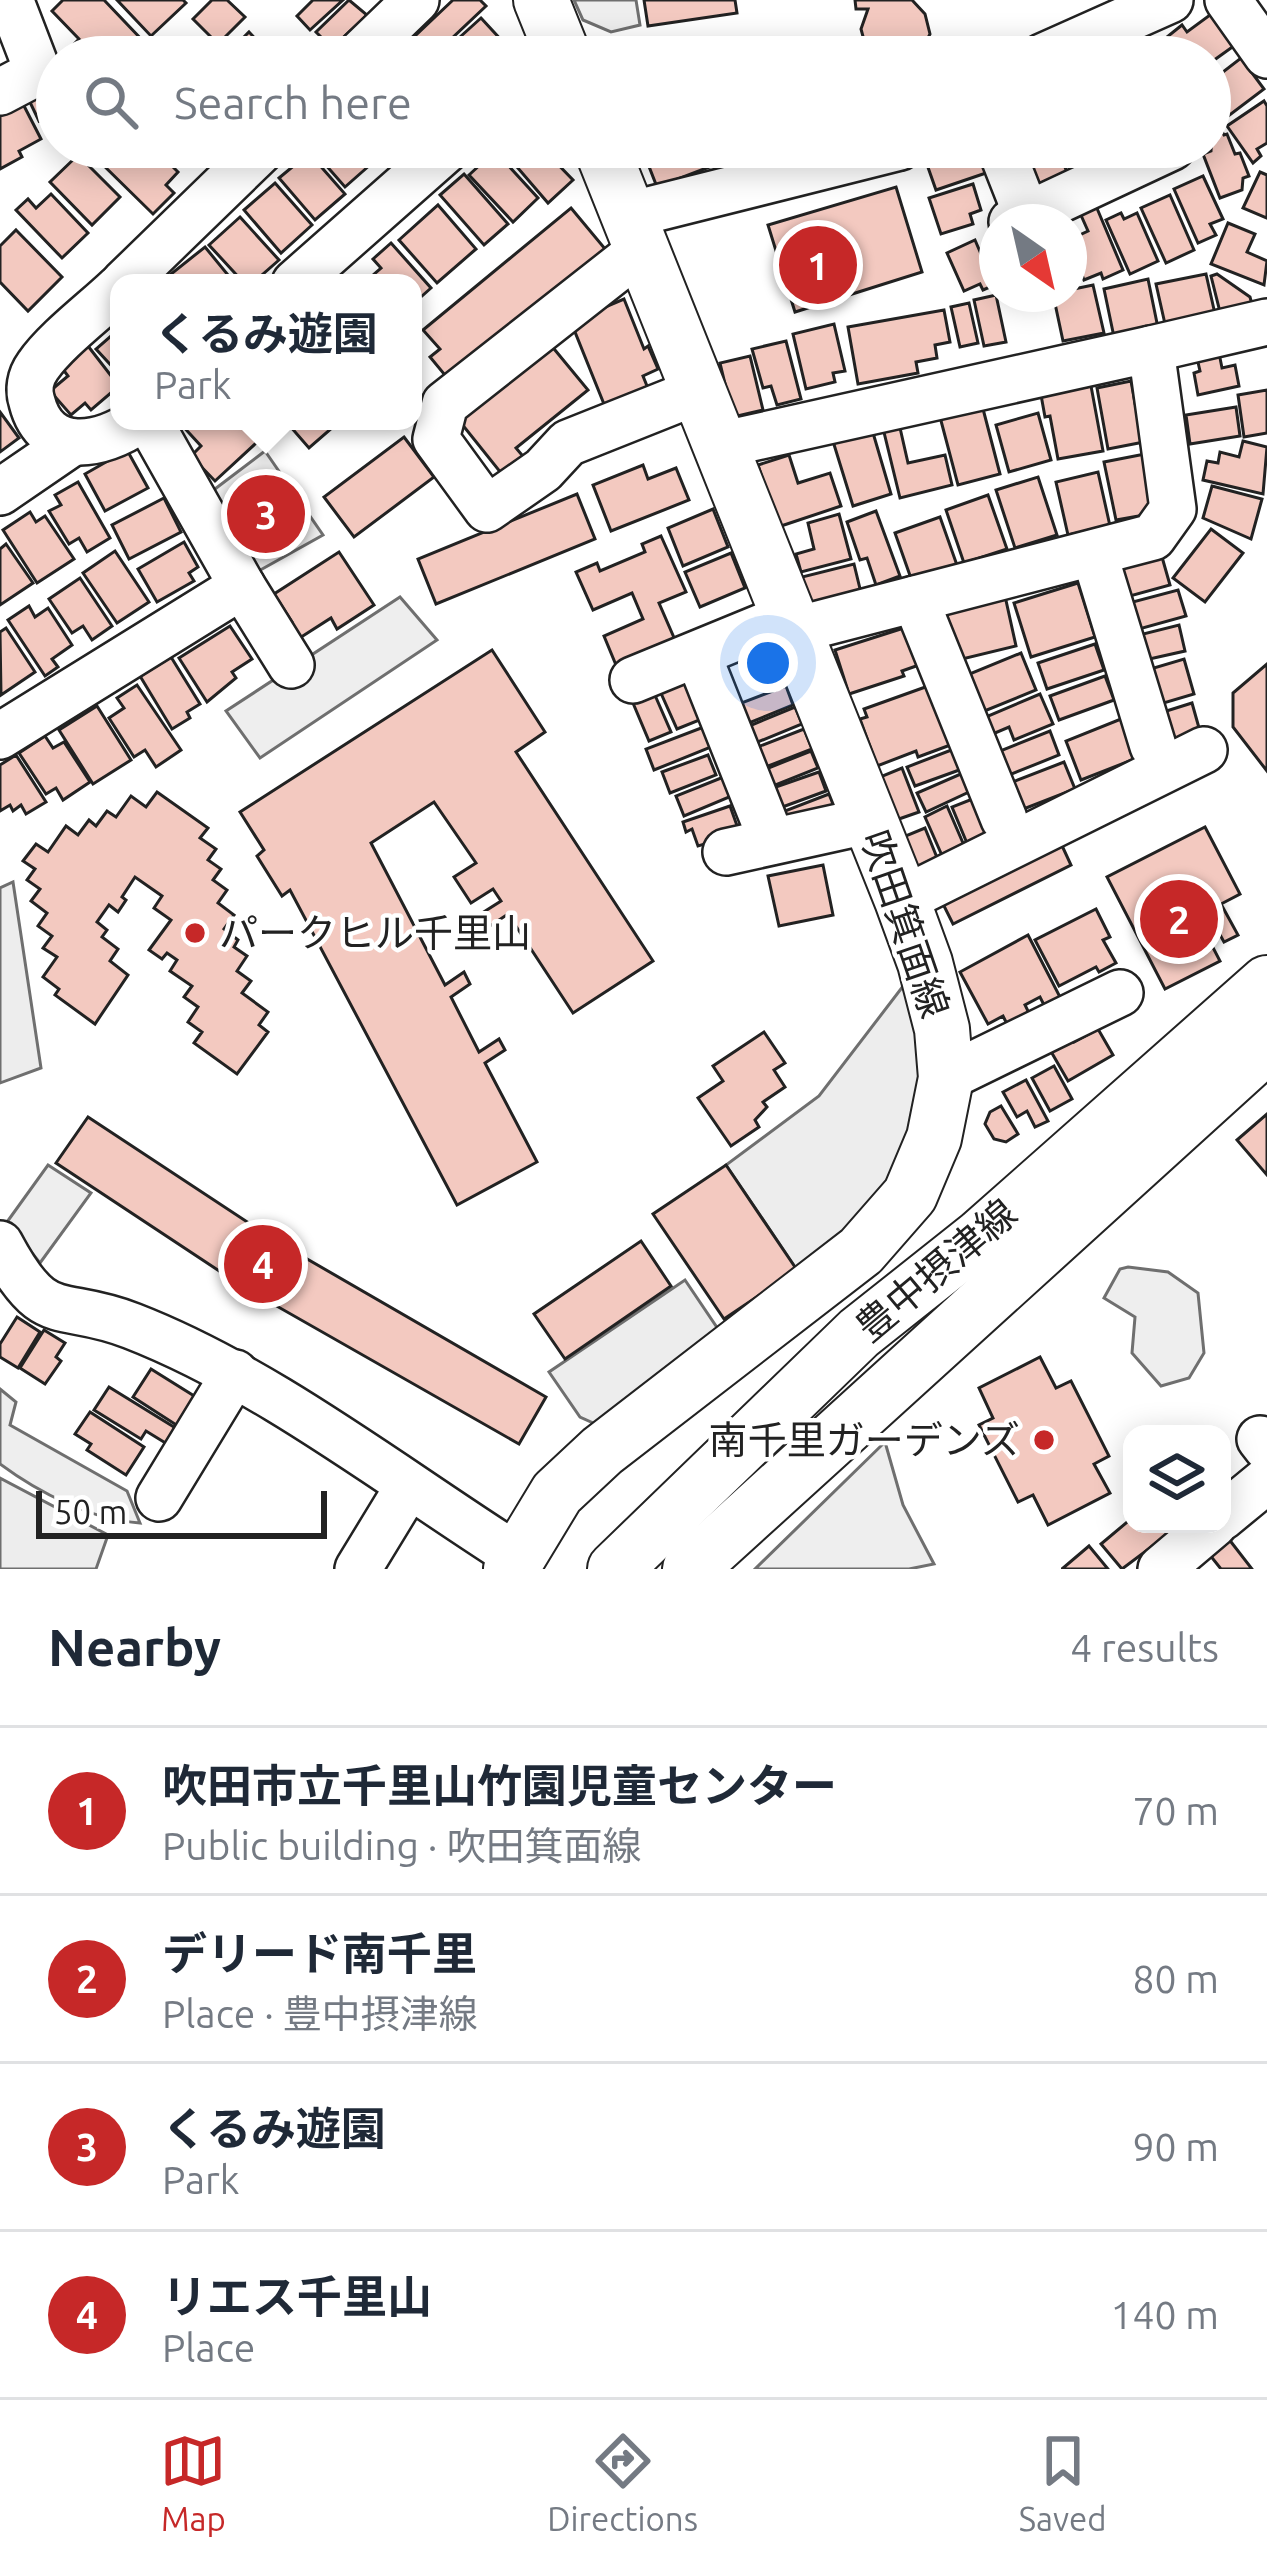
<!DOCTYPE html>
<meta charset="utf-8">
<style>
body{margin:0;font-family:Ubuntu,"Noto Sans JP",sans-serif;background:#f2f2f3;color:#1f2937}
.controls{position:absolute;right:36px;bottom:36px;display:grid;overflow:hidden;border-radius:24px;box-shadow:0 6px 30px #0003}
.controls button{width:108px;height:108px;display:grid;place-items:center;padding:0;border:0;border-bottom:3px solid #e0e1e3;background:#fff;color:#1f2937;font:60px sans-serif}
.compass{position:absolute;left:979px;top:204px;width:108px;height:108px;border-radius:50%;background:#fff;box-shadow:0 6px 30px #0003;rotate:146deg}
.scale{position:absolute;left:36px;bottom:30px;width:291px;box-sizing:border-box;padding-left:12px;border:6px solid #222;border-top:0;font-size:33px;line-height:42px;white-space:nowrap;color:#222;-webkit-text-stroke:9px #fff;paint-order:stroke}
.you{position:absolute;left:768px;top:663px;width:42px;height:42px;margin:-30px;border:9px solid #fff;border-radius:50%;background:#1a73e8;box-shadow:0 0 0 18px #1a73e833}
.badge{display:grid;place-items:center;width:78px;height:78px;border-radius:50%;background:#c62828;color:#fff;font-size:39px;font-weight:700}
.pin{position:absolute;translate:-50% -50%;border:6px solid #fff;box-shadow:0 3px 12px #0006}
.popup{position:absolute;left:110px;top:274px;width:312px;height:156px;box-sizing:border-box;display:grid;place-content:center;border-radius:24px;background:#fff;filter:drop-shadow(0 3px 9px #0005);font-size:39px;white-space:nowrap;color:#747a83}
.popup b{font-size:45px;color:#1f2937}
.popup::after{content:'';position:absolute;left:50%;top:100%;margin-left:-24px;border:24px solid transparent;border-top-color:#fff}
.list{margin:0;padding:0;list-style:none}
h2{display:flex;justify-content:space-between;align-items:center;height:156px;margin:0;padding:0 48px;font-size:51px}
h2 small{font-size:39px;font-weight:400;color:#747a83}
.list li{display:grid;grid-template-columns:78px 1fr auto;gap:36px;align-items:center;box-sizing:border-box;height:168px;padding:0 48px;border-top:3px solid #e0e1e3}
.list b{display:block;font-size:45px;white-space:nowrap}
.list p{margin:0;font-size:39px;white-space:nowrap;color:#747a83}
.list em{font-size:39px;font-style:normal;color:#747a83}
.icon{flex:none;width:66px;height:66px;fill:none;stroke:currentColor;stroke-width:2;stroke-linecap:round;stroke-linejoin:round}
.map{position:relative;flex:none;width:1267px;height:1569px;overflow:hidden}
.search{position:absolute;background:#fff;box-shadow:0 6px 30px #0003;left:36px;right:36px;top:36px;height:132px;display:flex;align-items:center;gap:30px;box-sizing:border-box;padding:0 42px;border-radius:66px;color:#747a83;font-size:45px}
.sheet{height:828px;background:#fff}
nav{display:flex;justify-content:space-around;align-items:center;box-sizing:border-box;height:168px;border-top:3px solid #e0e1e3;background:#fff;font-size:33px;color:#747a83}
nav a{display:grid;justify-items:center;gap:6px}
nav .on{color:#c62828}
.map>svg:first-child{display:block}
.green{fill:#eee;stroke:#6f6f6f;stroke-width:3}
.parking{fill:#ededed;stroke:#6f6f6f;stroke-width:3}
.building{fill:#f3c9c0;stroke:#222;stroke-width:3}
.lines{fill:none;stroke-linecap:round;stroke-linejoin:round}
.minor-casing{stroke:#222;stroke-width:50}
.major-casing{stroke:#222;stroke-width:58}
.minor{stroke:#fff;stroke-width:45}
.major{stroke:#fff;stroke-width:54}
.poi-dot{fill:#c62828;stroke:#fff;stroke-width:4.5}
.labels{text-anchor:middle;stroke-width:9;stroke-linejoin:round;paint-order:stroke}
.street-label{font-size:39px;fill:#222;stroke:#fff}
.poi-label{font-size:39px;fill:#222;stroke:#fff;text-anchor:start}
</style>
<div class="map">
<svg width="1267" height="1569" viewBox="0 0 1267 1569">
<rect width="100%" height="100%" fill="#fff"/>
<g class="green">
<polygon points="574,0 636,0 640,25 611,32 583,20"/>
<polygon points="265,451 323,535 255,573 211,492"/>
<polygon points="400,597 437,640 260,758 226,711"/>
<polygon points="48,1165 91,1193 40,1263 7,1222"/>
<polygon points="1128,1267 1168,1272 1198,1293 1204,1353 1189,1378 1161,1386 1132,1353 1135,1317 1104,1298 1120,1269"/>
<path d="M0 1389 16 1402 10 1425 127 1491 140 1523C92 1520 39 1493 0 1464Z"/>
<polygon points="885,1442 903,1505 934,1564 909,1569 755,1569"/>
</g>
<g class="parking">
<polygon points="13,882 41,1068 0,1083 0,888"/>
<polygon points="907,981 928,1073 896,1181 843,1237 797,1270 726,1165 819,1096"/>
<polygon points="685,1280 720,1332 600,1426 580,1417 549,1372"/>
<polygon points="0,1478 108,1535 96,1569 0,1569"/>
</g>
<g class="building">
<polygon points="63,0 104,0 144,42 129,57 61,57 79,39 52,11"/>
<polygon points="117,0 183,0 186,3 151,36"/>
<polygon points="212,0 227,0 245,17 218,44 193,19"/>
<polygon points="313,0 343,0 310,30 297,16"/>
<polygon points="349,0 367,15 332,48 316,32"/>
<polygon points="453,0 480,0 486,6 433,56 415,36"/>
<polygon points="644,0 735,0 737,13 648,26"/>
<polygon points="855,0 912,0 925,14 930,34 919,55 875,57 866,48 861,29 868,9 856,9"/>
<polygon points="1214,12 1238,43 1210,63 1210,57 1174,57 1162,41 1182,25 1187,32"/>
<polygon points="481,18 515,55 512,57 438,57"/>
<polygon points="249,32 273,57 232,57 228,53"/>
<polygon points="1241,58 1264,89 1223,120 1210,104 1210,82"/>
<polygon points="41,86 57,121 57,133 52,135 44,118 39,121 26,94"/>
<polygon points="1264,101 1267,106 1267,143 1257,149 1261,156 1253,163 1227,126"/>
<polygon points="22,102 41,139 19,151 22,157 0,169 0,114"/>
<polygon points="1213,116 1224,135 1227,134 1235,154 1240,153 1249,176 1243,178 1242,190 1220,198 1203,154 1211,151"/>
<polygon points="110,147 153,147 178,172 166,185 174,193 153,214 98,160"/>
<polygon points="310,147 370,147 379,157 345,187"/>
<polygon points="541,147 573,180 548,203 517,167"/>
<polygon points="653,147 720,147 725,161 657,187 643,151"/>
<polygon points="722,147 746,147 752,163 731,171"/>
<polygon points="953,147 977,147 986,173 936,190 924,156"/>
<polygon points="1023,147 1056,147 1067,172 1039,184"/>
<polygon points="495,151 538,198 513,222 469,175"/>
<polygon points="309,153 345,194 315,220 279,178"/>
<polygon points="78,155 120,197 92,225 50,182"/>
<polygon points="1260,172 1267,175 1267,218 1243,208"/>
<polygon points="464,174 508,224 484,245 440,195"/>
<polygon points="1203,176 1223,219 1210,224 1216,235 1198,243 1174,189"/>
<polygon points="275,183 312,225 281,253 244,210"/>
<polygon points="973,184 981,210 970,214 973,224 941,234 929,198"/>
<polygon points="896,187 922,272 795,312 768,225"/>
<polygon points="51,194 88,233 62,258 16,210 28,199 36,208"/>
<polygon points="1170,195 1194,250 1166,263 1141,208"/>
<polygon points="438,205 476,249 437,283 399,240"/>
<polygon points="1096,206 1123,270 1103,279 1101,273 1084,280 1069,240 1088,231 1080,213"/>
<polygon points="571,208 606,250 449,380 430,357 440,349 423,330"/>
<polygon points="1121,213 1124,219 1137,213 1158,261 1130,274 1106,220"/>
<polygon points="240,217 279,260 253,283 244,283 209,245"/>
<polygon points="1228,223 1255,234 1247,252 1267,261 1264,285 1211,264"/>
<polygon points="16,230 62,277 28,311 0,282 0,246"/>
<polygon points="975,240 981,254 997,247 997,284 983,290 980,284 964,291 947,253"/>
<polygon points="391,243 431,288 413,304 413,283 364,283 381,268 373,259"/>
<polygon points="205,247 228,275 218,283 169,283 166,278"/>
<polygon points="1206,274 1215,314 1165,324 1156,284"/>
<polygon points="1217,274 1250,297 1253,308 1221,316 1211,276"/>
<polygon points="1148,279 1158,328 1114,337 1104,289"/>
<polygon points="1093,285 1104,333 1063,341 1053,294 1069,294 1069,290"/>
<polygon points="996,295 1006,342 984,346 974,300"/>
<polygon points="624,299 644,349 648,346 658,369 643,376 649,391 606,409 573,327 584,316"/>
<polygon points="969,303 978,343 960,347 951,307"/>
<polygon points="944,310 950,342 935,345 937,358 916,362 918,373 858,384 848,327"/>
<polygon points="834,324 845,371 833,373 835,382 806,389 793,334"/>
<polygon points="119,329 119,374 96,349"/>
<polygon points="786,341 801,399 777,405 771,386 763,388 752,349"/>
<polygon points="550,344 588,390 516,448 527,461 505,478 457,418"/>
<polygon points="88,346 119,386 91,410 85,403 71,415 50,391 68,376 62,368"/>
<polygon points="1219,353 1222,368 1235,365 1239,386 1198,395 1194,373 1200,371 1197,358"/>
<polygon points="750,356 763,410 733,417 720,363"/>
<polygon points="1131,381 1135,403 1141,401 1149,441 1108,449 1097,388"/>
<polygon points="1091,386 1103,451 1058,459 1050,416 1045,417 1041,395"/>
<polygon points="1267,390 1267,433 1244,437 1238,395"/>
<polygon points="982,405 1000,474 958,485 940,417"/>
<polygon points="1236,407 1240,436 1190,444 1186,415"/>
<polygon points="0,412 19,438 0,452"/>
<polygon points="1038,413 1051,460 1009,472 996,425"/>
<polygon points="898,419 908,463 945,455 952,485 900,498 882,424"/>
<polygon points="280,421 215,481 191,456 201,446 179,422"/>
<polygon points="294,421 340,421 309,448 289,425"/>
<polygon points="871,426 891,494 853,506 832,438"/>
<polygon points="404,437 434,477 354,537 324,497"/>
<polygon points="1243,441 1267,447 1263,494 1203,480 1207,461 1218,463 1220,452 1239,457"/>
<polygon points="127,450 148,488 105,511 85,474"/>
<polygon points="1150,453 1160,505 1150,514 1116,520 1104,462"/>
<polygon points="789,455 798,483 830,473 841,506 778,527 758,465"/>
<polygon points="643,465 648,479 676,468 689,500 611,531 593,485"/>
<polygon points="1098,472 1110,526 1068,535 1056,482"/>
<polygon points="1038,477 1057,535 1015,548 996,490"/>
<polygon points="78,482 110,538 87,552 79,538 69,544 49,511 61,505 55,495"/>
<polygon points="1212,486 1262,499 1251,539 1203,518"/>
<polygon points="577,494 595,539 436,604 418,559"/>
<polygon points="988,495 1007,549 964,563 946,510"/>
<polygon points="164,498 181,532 129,559 112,525"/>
<polygon points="713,509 728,547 683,566 668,528"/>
<polygon points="876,511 900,576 876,585 867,558 860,560 847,522"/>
<polygon points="30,512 36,522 45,516 74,559 37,583 3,530"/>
<polygon points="839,514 851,559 801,572 796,554 814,549 808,523"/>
<polygon points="940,517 958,568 913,584 895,533"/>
<polygon points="1211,529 1243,553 1205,602 1173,578"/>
<polygon points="661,536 686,592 659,603 675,640 616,665 604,636 643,619 632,593 593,610 576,572 597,563 600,571 645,552 642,544"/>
<polygon points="184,542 198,567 189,573 194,581 157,602 138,569"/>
<polygon points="6,544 33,583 0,605 0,549"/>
<polygon points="115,551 149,602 117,623 83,573"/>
<polygon points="339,552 374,605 337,629 331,618 295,641 285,626 292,622 274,594"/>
<polygon points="731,553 745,588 700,607 685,572"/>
<polygon points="1162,557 1170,585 1130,596 1122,568"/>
<polygon points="854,564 861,593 809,606 802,577"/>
<polygon points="80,578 112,626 92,640 83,626 72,633 49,599"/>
<polygon points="1078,583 1095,637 1031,657 1014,603"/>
<polygon points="1178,590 1186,616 1132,631 1125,604"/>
<polygon points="1005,596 1016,646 954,661 942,611"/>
<polygon points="29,606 35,617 48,608 72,645 52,659 58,667 45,676 8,620"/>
<polygon points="1179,625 1185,651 1145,660 1139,635"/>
<polygon points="230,626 252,659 232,672 236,678 207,702 179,658"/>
<polygon points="907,627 919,665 902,671 904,676 849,694 835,650"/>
<polygon points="6,628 35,672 1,695 0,632"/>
<polygon points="1095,644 1104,670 1047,689 1038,663"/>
<polygon points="492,650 545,732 516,752 653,961 573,1013 508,914 487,928 479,915 501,901 493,889 471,903 454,877 476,863 434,802 371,843 445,985 464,972 470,984 451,997 479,1052 499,1039 505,1050 485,1063 537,1162 457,1205 290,890 282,896 257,856 264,850 240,812"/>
<polygon points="1021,653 1036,690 982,712 967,675"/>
<polygon points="171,657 200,704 187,712 190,718 172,729 140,676"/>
<polygon points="1184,659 1194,694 1157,705 1147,670"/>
<polygon points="1267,664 1267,771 1233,727 1233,693"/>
<polygon points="1105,676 1114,700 1059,720 1050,696"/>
<polygon points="685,680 702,719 677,729 660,691"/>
<polygon points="137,685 181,750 156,767 145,750 134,757 109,718 124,708 117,698"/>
<polygon points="931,685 953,744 918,757 916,751 877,766 860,719 867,717 864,709"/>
<polygon points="786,686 793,705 744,725 736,705"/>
<polygon points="654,693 671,732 649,741 633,703"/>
<polygon points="1040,694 1053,724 1014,740 1009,727 988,736 981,719"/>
<polygon points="1192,703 1201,735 1168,743 1160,713"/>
<polygon points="97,706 131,760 93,784 59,730"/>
<polygon points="795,707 802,724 748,746 742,729"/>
<polygon points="1121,719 1137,758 1081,780 1066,741"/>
<polygon points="709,725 716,745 654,770 646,749"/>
<polygon points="804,729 812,749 763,768 755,748"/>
<polygon points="1050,731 1059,755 1004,777 995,753"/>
<polygon points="45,736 53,748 64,742 90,782 63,800 56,788 46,794 19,753"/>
<polygon points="954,749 962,769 915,786 907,767"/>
<polygon points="811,751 818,768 768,788 761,771"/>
<polygon points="16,755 46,802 26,814 21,805 13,811 10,805 0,811 0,765"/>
<polygon points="708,755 716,775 670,793 662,772"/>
<polygon points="1064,762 1075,789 1021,810 1010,783"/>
<polygon points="902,768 919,812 896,820 880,777"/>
<polygon points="819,772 826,791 777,809 770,789"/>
<polygon points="963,773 971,791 926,812 917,793"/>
<polygon points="726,776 734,795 684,816 676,796"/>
<polygon points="157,792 208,828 200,838 216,849 208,860 221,869 213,880 227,890 218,903 234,915 224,929 238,940 234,947 247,956 237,971 251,981 242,993 268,1012 259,1025 268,1032 237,1074 194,1043 202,1032 188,1022 198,1007 184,997 192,986 170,971 177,960 167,953 162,959 149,950 171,920 154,908 162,896 135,877 122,897 126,900 118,912 109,905 97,922 107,930 102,937 118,949 110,961 128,975 95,1024 55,995 59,989 43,977 57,957 43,948 52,936 38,926 47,913 31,901 40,889 27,880 35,869 23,861 36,844 48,852 66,826 78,835 89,820 96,826 107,811 116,817 131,796 146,807"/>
<polygon points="829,794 838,817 782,826 777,814"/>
<polygon points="975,798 992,838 969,848 952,807"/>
<polygon points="730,806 740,834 698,846 692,829 686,832 683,822"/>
<polygon points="947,806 966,850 944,860 925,817"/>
<polygon points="1205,827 1240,894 1221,904 1238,935 1224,942 1219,933 1208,938 1220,961 1165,989 1107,877"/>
<polygon points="925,828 940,865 918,874 903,837"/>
<polygon points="1058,837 1071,865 953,924 939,896"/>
<polygon points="823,865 833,915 779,926 768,876"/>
<polygon points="1096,909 1110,937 1103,940 1116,963 1099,972 1096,967 1059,986 1035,940"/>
<polygon points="1028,935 1060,997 1044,1005 1040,997 1025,1005 1031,1017 1009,1028 1003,1016 988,1024 960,972"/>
<polygon points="1098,1029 1113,1055 1068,1081 1049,1048 1070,1036 1074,1042"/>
<polygon points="764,1032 785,1063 774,1070 785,1087 763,1102 767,1107 755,1120 759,1127 731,1146 698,1098 723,1081 713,1066"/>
<polygon points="1054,1066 1072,1099 1050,1111 1032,1078"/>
<polygon points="1026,1080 1048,1121 1035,1127 1027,1111 1017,1117 1003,1092"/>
<polygon points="1001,1106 1018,1134 1006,1142 994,1139 985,1124 990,1112"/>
<polygon points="1267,1114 1267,1175 1237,1140"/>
<polygon points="88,1117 276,1241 546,1397 519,1444 245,1288 56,1163"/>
<polygon points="726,1165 797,1270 724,1319 653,1214"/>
<polygon points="641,1241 671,1286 565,1359 534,1314"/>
<polygon points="17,1317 40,1332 18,1368 0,1357 0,1344"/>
<polygon points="44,1330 65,1343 56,1357 61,1361 45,1384 20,1368"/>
<polygon points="1040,1357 1056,1388 1071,1381 1109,1456 1094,1464 1110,1493 1048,1525 1033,1495 1018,1502 979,1425 993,1418 979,1388"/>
<polygon points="151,1369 199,1399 181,1428 133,1397"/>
<polygon points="109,1387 182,1432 172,1447 146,1431 141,1439 94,1410"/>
<polygon points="90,1412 144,1447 126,1475 87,1450 91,1444 75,1434"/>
<polygon points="1132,1518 1132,1524 1169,1524 1174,1530 1122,1569 1101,1544"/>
<polygon points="1228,1538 1252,1569 1221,1569 1209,1554"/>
<polygon points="1089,1546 1108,1569 1061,1569 1062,1569"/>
</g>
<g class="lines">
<g class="minor-casing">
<g id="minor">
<polyline points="1228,0 1267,55"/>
<polyline points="357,57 416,0"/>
<polyline points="1042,57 1170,0"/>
<polyline points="0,92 38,72 13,7"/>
<polyline points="1000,147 1026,213"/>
<polyline points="629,215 900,147"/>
<polyline points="1012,222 1172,147"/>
<polyline points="642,249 445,404 436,439 487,509 543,470 568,443 696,392"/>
<polyline points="124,283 264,147"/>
<polyline points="295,283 449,147"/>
<path d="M119 288C95 311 56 340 38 366 30 377 28 390 32 402 46 457 101 447 138 421"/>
<polyline points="1151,349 1267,322"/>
<polyline points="0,492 73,442"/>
<polyline points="1094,553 1153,746"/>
<polyline points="242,586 291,665"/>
<polyline points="915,599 1004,819"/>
<polyline points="698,655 772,841"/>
<polyline points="633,680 767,625 811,626 1153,537 1173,509 1151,349 720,445"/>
<polyline points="0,736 242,586 149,421"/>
<polyline points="726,852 871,820"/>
<polyline points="902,900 1204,750"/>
<polyline points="946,1078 1120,993"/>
<path d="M0 1244C46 1330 58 1297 132 1326 266 1378 395 1479 518 1557"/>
<polyline points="1260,1439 1267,1448"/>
<polyline points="159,1498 235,1373"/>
<polyline points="1222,1517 1267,1480"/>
<polyline points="358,1569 408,1487"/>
<polyline points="1161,1569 1214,1524"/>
</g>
</g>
<g class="major-casing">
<g id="major">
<polyline points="541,0 564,57"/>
<polyline points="511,1569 557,1493 602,1451 861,1251 910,1195 934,1138 946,1078 942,1029 925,963 902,900 601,147"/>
<polyline points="615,1569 859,1333 980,1237 1267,983"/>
<polyline points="690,1569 1267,1045"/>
</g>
</g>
<use href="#minor" class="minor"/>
<use href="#major" class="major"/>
</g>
<g class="poi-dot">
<circle cx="195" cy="933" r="12"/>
<circle cx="1044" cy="1440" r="12"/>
</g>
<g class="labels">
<g class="street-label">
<text transform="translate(905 924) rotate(71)" y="14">吹田箕面線</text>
<text transform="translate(936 1270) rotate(-40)" y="14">豊中摂津線</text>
</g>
<g class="poi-label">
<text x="219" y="947">パークヒル千里山</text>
<text x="1020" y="1454" text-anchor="end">南千里ガーデンズ</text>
</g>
</g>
</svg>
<div class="controls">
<button><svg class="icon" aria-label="layers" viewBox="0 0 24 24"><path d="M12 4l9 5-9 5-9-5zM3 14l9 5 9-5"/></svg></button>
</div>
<svg class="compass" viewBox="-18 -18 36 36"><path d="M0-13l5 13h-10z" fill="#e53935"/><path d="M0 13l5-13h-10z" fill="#747a83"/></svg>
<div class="scale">50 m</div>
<div class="you"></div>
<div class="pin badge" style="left:818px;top:265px">1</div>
<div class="pin badge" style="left:1179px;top:919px">2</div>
<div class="pin badge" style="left:266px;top:514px">3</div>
<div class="popup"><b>くるみ遊園</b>Park</div>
<div class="pin badge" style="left:263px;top:1264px">4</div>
<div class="search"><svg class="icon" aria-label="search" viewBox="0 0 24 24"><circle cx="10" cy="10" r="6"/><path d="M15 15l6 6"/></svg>Search here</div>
</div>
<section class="sheet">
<h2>Nearby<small>4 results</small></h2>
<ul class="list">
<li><span class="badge">1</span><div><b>吹田市立千里山竹園児童センター</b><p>Public building · 吹田箕面線</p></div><em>70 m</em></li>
<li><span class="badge">2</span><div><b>デリード南千里</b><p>Place · 豊中摂津線</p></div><em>80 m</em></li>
<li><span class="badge">3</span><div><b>くるみ遊園</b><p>Park</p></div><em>90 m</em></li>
<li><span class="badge">4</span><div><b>リエス千里山</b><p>Place</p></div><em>140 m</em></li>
</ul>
</section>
<nav>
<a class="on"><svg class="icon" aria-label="map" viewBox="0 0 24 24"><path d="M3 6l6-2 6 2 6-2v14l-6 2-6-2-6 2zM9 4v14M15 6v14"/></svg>Map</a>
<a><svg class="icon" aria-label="directions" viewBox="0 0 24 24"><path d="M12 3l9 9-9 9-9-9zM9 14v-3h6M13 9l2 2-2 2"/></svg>Directions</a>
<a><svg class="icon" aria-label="saved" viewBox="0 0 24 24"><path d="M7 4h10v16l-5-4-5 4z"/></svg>Saved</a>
</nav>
